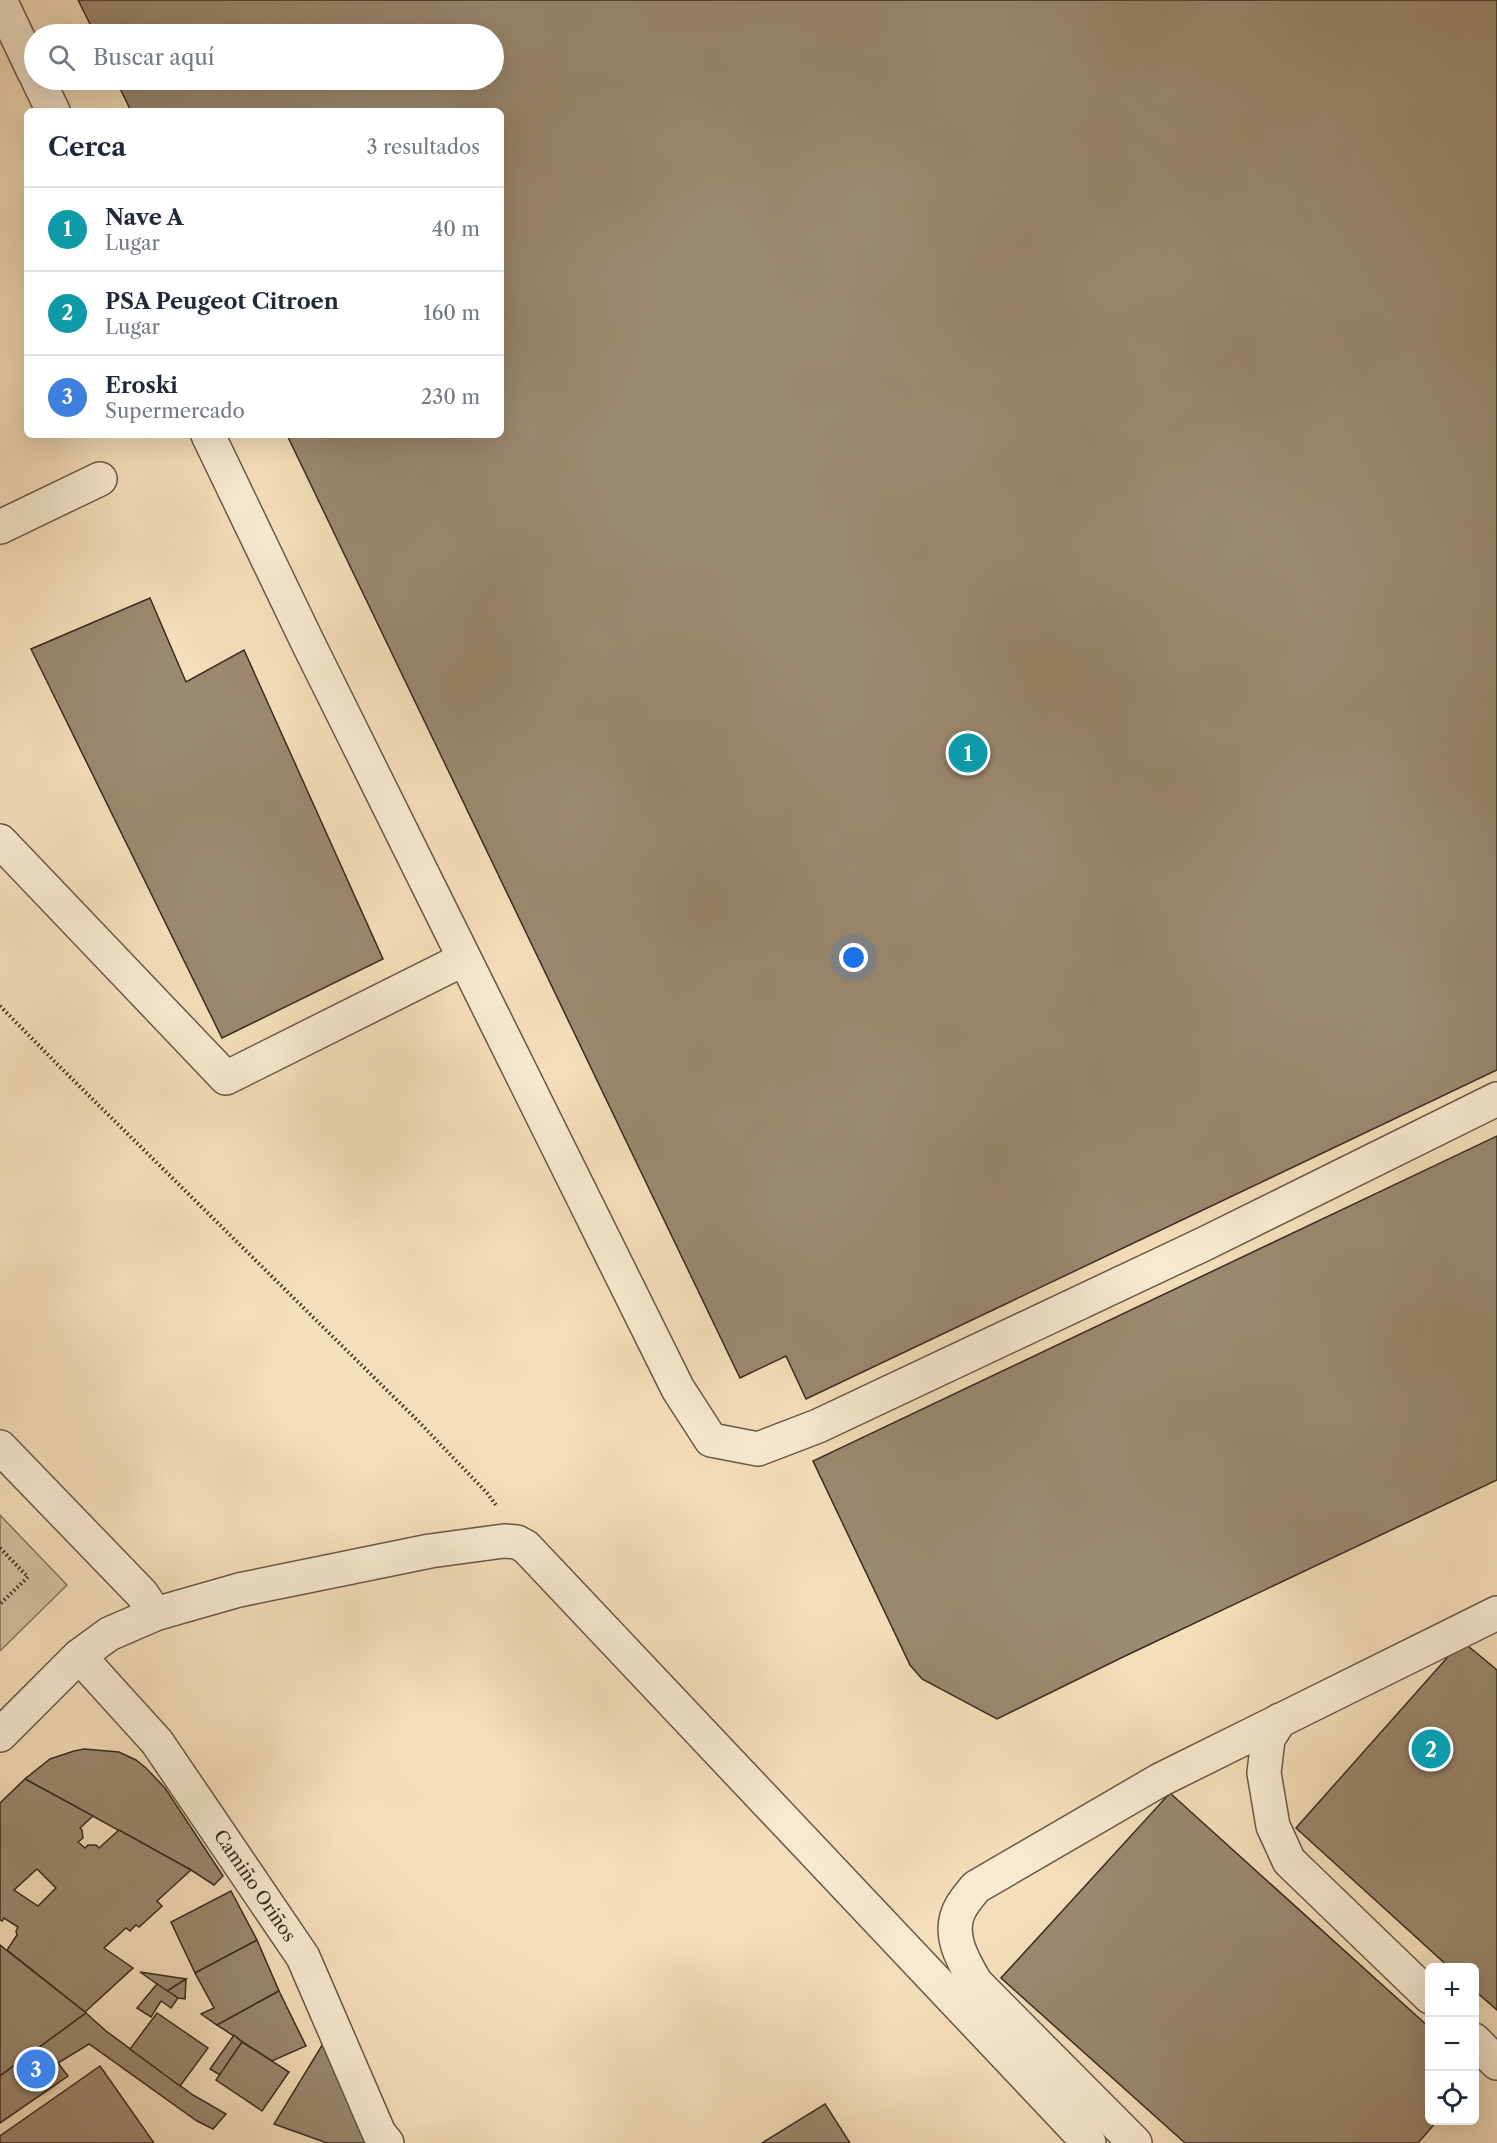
<!DOCTYPE html>
<html lang="es">
<meta charset="utf-8">
<style>
body{margin:0;font-family:"Libre Caslon Text",serif;background:#f2f2f3;color:#1f2937}
.controls{position:absolute;right:18px;bottom:18px;display:grid;overflow:hidden;border-radius:9px;box-shadow:0 6px 24px #0002}
.controls button{width:54px;height:54px;display:grid;place-items:center;padding:0;border:0;border-bottom:2px solid #e0e1e3;background:#fff;color:#1f2937;font:30px sans-serif}
.you{position:absolute;left:854px;top:958px;width:21px;height:21px;margin:-15px;border:4px solid #fff;border-radius:50%;background:#1a73e8;box-shadow:0 0 0 9px #1a73e833}
.badge{display:grid;place-items:center;width:39px;height:39px;border-radius:50%;background:#ea580c;color:#fff;font-size:20px;font-weight:700}
.pin{position:absolute;translate:-50% -50%;border:3px solid #fff;box-shadow:0 2px 6px #0006}
.list{margin:0;padding:0;list-style:none}
h2{display:flex;justify-content:space-between;align-items:center;height:78px;margin:0;padding:0 24px;font-size:26px}
h2 small{font-size:20px;font-weight:400;color:#747a83}
.list li{display:grid;grid-template-columns:39px 1fr auto;gap:18px;align-items:center;box-sizing:border-box;height:84px;padding:0 24px;border-top:2px solid #e0e1e3}
.list b{display:block;font-size:22px;white-space:nowrap}
.list p{margin:0;font-size:20px;white-space:nowrap;color:#747a83}
.list em{font-size:20px;font-style:normal;color:#747a83}
.icon{flex:none;width:33px;height:33px;fill:none;stroke:currentColor;stroke-width:2;stroke-linecap:round;stroke-linejoin:round}
.map{position:relative;flex:none;width:1497px;height:2143px;overflow:hidden}
.search{position:absolute;background:#fff;box-shadow:0 6px 24px #0002;left:24px;top:24px;width:480px;height:66px;display:flex;align-items:center;gap:15px;box-sizing:border-box;padding:0 21px;border-radius:33px;color:#747a83;font-size:22px}
.panel{position:absolute;background:#fff;box-shadow:0 6px 24px #0002;left:24px;top:108px;width:480px;height:330px;border-radius:9px}
.map>svg:first-child{display:block}
.green{fill:#d5c1a0;stroke:#887660;stroke-width:1.5}
.building{fill:#9b8970;stroke:#3a2c20;stroke-width:1.5;fill-rule:evenodd}
.lines{fill:none;stroke-linecap:round;stroke-linejoin:round}
.minor-casing{stroke:#695946;stroke-width:36}
.path{stroke:#3a2c20;stroke-width:4;stroke-dasharray:1.5 3;stroke-linecap:butt}
.minor{stroke:#f8ead2;stroke-width:33}
.labels{text-anchor:middle;stroke-width:6;stroke-linejoin:round;paint-order:stroke}
.street-label{font-size:18px;fill:#3a2c20;stroke:#f8ead2}
</style>
<div class="map">
<svg width="1497" height="2143" viewBox="0 0 1497 2143">
<rect width="100%" height="100%" fill="#f5dfba"/>
<filter id="stains"><feTurbulence type="fractalNoise" baseFrequency=".00333" numOctaves="4"/><feColorMatrix values="0 0 0 0 .2 0 0 0 0 .09 0 0 0 0 .02 0 0 0 .5 -.17"/></filter>
<radialGradient id="worn" r=".72"><stop offset=".6" stop-color="#630" stop-opacity="0"/><stop offset="1" stop-color="#630" stop-opacity=".3"/></radialGradient>
<polygon class="green" points="0,1515 67,1585 0,1651"/>
<g class="building">
<polygon points="78,0 1497,0 1497,1070 806,1399 786,1356 740,1378 287,435 501,435 501,111 131,111 116,80 494,80 494,34 95,34"/>
<polygon points="150,598 186,682 244,650 383,959 222,1038 31,649"/>
<polygon points="1497,1136 1497,1480 1123,1657 997,1719 922,1679 910,1665 813,1461"/>
<polygon points="1462,1641 1497,1670 1497,2010 1474,1990 1474,1968 1450,1968 1296,1828"/>
<polygon points="84,1749 119,1752 136,1760 146,1768 165,1788 223,1876 214,1885 191,1870 25,1779 50,1759 74,1751"/>
<path d="M25 1779 93 1816 80 1828 82 1830 83 1838 78 1842 85 1848 88 1845H96L99 1848 119 1830 191 1870 157 1901 162 1906 159 1909 139 1927 136 1925 130 1931 126 1928 104 1948 133 1968 85 2012 7 1950 17 1935 16 1931 18 1927 4 1918 2 1921 0 1920V1803ZM37 1869 56 1888 38 1906 14 1890Z"/>
<polygon points="1170,1793 1430,2028 1430,2120 1438,2120 1418,2143 1185,2143 1001,1978"/>
<polygon points="231,1891 257,1940 195,1973 171,1922"/>
<polygon points="257,1940 279,1991 217,2025 201,2014 214,2008 195,1973"/>
<polygon points="0,1945 86,2013 0,2076"/>
<polygon points="140,1972 186,1979 167,1991"/>
<polygon points="186,1979 185,1999 178,1998 167,1991"/>
<polygon points="157,1984 178,1998 171,2008 161,2001 151,2017 137,2008"/>
<polygon points="279,1991 306,2046 272,2061 217,2025"/>
<polygon points="86,2013 106,2031 193,2095 226,2114 213,2129 197,2121 89,2044 58,2063 68,2076 0,2123 0,2076"/>
<polygon points="157,2013 208,2048 180,2086 130,2049"/>
<polygon points="234,2035 242,2042 220,2075 210,2069"/>
<polygon points="242,2042 289,2072 262,2111 216,2080"/>
<polygon points="324,2042 368,2143 327,2143 274,2124"/>
<polygon points="100,2066 154,2143 0,2143 0,2136"/>
<polygon points="825,2104 850,2143 762,2143"/>
</g>
<g class="lines">
<g class="minor-casing">
<g id="minor">
<polyline points="0,0 34,72"/>
<polyline points="38,80 53,111"/>
<polyline points="208,435 307,641 678,1389 711,1440 758,1449 818,1426 1204,1244 1497,1099"/>
<polyline points="0,527 100,479"/>
<polyline points="0,841 226,1078 464,959"/>
<polyline points="0,1447 142,1594 155,1614"/>
<path id="s1" d="M79 1656 157 1742 303 1957 379 2133 387 2143"/>
<polyline points="1280,1720 1268,1739 1264,1773 1273,1826 1289,1861 1430,1997"/>
<polyline points="0,1735 79,1656 109,1634 155,1614 239,1590 430,1551 504,1541 517,1542 526,1547 1089,2143"/>
<polyline points="1474,2040 1497,2063"/>
<path d="M1135 2143 976 1983C963 1961 946 1933 961 1907 965 1900 971 1893 976 1887L1160 1780 1497 1613"/>
</g>
</g>
<g class="path">
<polyline points="0,1006 57,1064 417,1420 487,1493 496,1505"/>
<polyline points="0,1548 28,1577 0,1604"/>
</g>
<use href="#minor" class="minor"/>
</g>
<g class="labels">
<g class="street-label">
<text dy="6" stroke="none"><textPath href="#s1" startOffset="290">Camiño Oriños</textPath></text>
</g>
</g>
<rect width="100%" height="100%" filter="url(#stains)"/>
<rect width="100%" height="100%" fill="url(#worn)"/>
</svg>
<div class="controls">
<button>+</button>
<button>−</button>
<button><svg class="icon" aria-label="locate" viewBox="0 0 24 24"><circle cx="12" cy="12" r="6"/><path d="M12 2v4M12 18v4M2 12h4M18 12h4"/></svg></button>
</div>
<div class="you"></div>
<div class="pin badge" style="left:968px;top:753px;background:#0f9aa8">1</div>
<div class="pin badge" style="left:1431px;top:1749px;background:#0f9aa8">2</div>
<div class="pin badge" style="left:36px;top:2069px;background:#3f7fe0">3</div>
<div class="search"><svg class="icon" aria-label="search" viewBox="0 0 24 24"><circle cx="10" cy="10" r="6"/><path d="M15 15l6 6"/></svg>Buscar aquí</div>
<section class="panel">
<h2>Cerca<small>3 resultados</small></h2>
<ul class="list">
<li><span class="badge" style="background:#0f9aa8">1</span><div><b>Nave A</b><p>Lugar</p></div><em>40 m</em></li>
<li><span class="badge" style="background:#0f9aa8">2</span><div><b>PSA Peugeot Citroen</b><p>Lugar</p></div><em>160 m</em></li>
<li><span class="badge" style="background:#3f7fe0">3</span><div><b>Eroski</b><p>Supermercado</p></div><em>230 m</em></li>
</ul>
</section>
</div>
